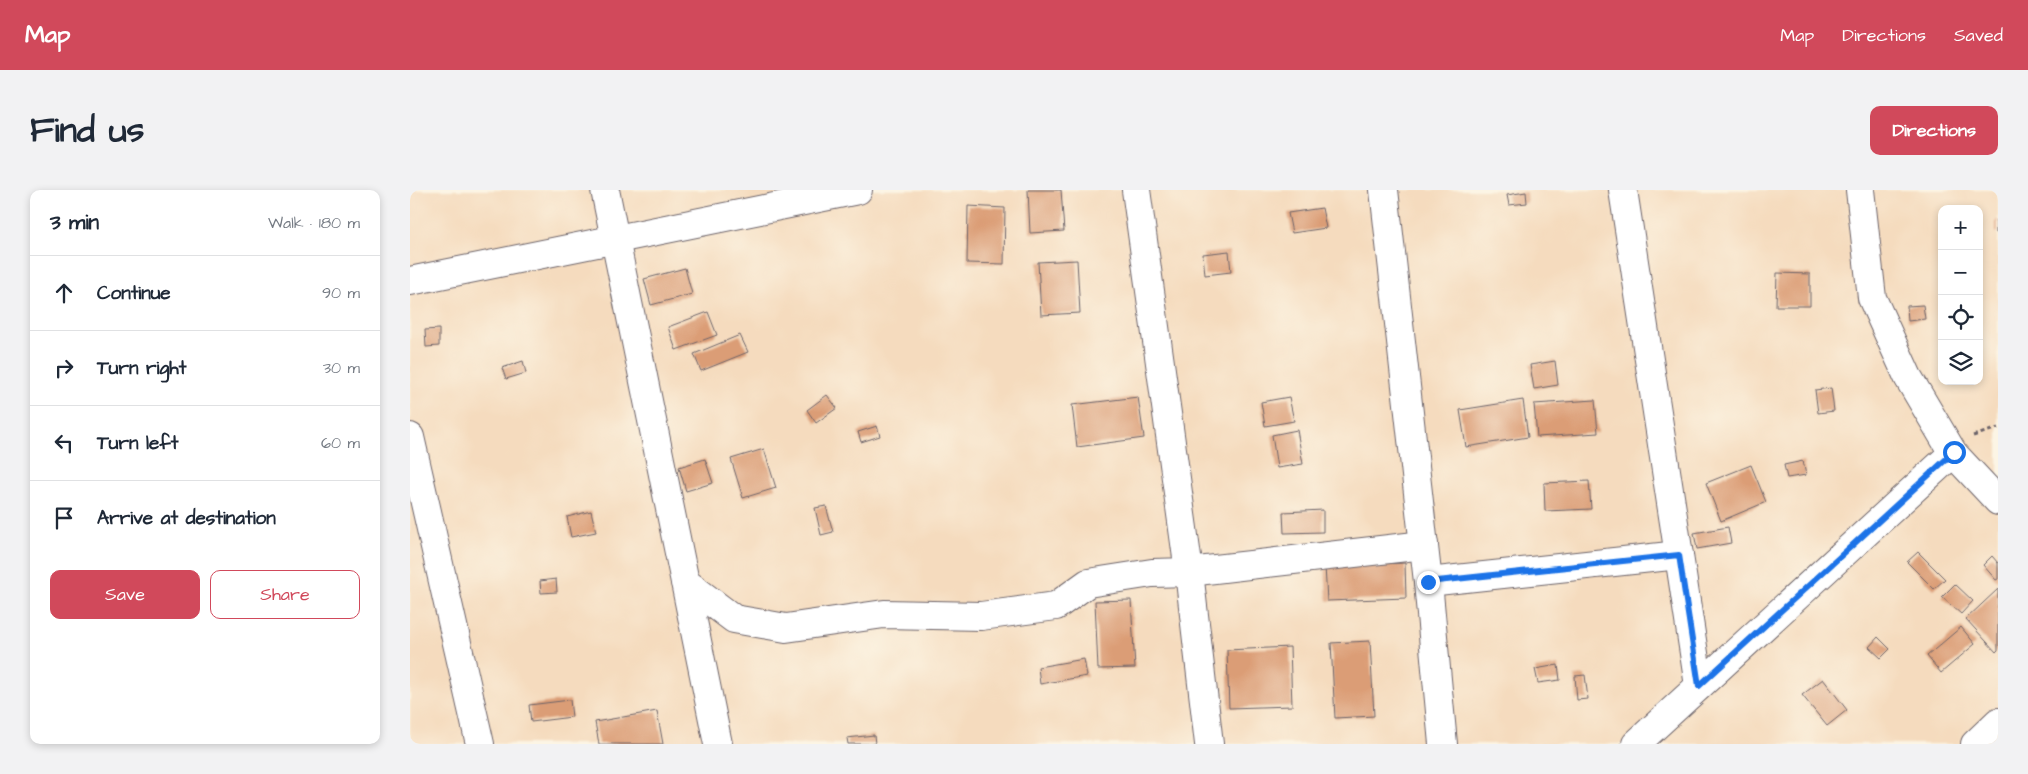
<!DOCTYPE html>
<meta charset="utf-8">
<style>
body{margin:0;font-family:"Architects Daughter",sans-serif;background:#f2f2f3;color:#1f2937}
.controls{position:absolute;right:15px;top:15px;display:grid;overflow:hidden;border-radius:10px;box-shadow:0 2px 8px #0003}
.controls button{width:45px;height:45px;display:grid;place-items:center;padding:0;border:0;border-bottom:1px solid #e0e1e3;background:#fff;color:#1f2937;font:25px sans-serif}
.stop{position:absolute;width:15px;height:15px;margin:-11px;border:4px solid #1a73e8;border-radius:50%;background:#fff}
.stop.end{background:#1a73e8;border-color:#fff;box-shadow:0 1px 5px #0008}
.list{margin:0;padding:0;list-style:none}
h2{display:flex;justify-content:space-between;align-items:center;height:65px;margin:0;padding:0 20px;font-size:21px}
h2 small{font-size:16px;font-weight:400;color:#747a83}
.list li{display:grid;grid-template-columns:32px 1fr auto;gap:15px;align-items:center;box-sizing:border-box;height:75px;padding:0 20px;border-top:1px solid #e0e1e3}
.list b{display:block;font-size:19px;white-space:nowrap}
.list em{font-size:16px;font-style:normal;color:#747a83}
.actions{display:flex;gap:10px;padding:15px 20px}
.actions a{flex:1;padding:11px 0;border:1px solid #d1495b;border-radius:10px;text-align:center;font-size:18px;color:#d1495b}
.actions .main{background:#d1495b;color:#fff}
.icon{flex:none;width:28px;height:28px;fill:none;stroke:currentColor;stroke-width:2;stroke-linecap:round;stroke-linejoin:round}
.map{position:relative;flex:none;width:1588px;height:554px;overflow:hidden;border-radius:10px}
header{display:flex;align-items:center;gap:30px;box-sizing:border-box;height:70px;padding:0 25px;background:#d1495b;color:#fff}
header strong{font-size:24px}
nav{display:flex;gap:28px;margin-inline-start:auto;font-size:18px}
.intro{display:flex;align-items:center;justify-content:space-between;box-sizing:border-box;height:120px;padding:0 30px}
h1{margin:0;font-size:35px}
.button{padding:12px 22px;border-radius:10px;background:#d1495b;color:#fff;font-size:18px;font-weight:700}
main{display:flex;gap:30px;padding:0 30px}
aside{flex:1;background:#fff;border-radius:10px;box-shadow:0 2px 8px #0003}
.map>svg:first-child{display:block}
.building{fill:#db9d76}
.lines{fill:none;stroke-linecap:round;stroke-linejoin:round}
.minor-casing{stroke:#6c6369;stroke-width:30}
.path{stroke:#6c6369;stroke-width:3;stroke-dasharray:4 4;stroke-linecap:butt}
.minor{stroke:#fff;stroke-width:28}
.route{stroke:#1a73e8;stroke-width:6}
</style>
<header>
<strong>Map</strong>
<nav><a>Map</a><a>Directions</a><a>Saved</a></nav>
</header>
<div class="intro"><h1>Find us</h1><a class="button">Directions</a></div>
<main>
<aside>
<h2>3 min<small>Walk · 180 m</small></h2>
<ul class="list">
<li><svg class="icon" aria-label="ahead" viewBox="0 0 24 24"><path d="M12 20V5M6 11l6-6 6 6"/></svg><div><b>Continue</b></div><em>90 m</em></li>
<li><svg class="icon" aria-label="right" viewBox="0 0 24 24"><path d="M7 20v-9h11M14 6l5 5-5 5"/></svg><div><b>Turn right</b></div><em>30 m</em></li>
<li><svg class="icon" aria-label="left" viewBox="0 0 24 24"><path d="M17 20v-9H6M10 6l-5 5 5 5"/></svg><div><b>Turn left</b></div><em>60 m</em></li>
<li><svg class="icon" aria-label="arrive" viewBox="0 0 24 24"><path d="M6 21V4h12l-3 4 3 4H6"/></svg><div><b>Arrive at destination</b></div></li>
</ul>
<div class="actions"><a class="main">Save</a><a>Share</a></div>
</aside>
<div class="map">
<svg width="1588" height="554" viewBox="0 0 1588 554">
<rect width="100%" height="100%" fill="#fcf5e5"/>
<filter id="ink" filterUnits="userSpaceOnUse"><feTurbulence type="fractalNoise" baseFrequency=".02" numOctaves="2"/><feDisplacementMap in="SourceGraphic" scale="10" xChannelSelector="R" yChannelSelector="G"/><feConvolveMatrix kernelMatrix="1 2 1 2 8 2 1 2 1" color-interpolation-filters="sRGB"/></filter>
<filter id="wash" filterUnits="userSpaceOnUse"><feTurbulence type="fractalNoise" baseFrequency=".0096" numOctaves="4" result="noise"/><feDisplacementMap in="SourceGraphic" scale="20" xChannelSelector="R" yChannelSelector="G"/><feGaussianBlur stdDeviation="1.12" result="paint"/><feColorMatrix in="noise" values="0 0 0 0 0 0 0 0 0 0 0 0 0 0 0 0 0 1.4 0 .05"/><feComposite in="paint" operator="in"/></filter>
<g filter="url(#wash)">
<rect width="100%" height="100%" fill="#f5dbbe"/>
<g id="blocks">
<g class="building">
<polygon points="618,0 651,0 654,41 620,43"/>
<polygon points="1116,2 1117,13 1099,15 1097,5"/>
<polygon points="558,16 595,18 594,74 557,73"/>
<polygon points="912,18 916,38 882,43 878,23"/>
<polygon points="1588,30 1588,43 1586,43 1586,31"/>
<polygon points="819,61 821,82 795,85 793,64"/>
<polygon points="667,70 670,123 631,125 628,72"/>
<polygon points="275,78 282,104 241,115 234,89"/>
<polygon points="1367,83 1400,84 1400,116 1366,116"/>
<polygon points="1513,115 1515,129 1498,131 1497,116"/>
<polygon points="298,122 307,145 266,160 258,137"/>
<polygon points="29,139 29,156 16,157 15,140"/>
<polygon points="330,145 338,162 291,181 284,164"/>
<polygon points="113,171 116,183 96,189 92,178"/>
<polygon points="1145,171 1148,195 1124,199 1120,175"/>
<polygon points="1421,198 1424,221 1408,223 1405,200"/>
<polygon points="417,205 427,218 406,233 397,220"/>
<polygon points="728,207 734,248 667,257 662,215"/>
<polygon points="879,207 884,231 855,236 851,212"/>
<polygon points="1113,210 1118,247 1056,257 1050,220"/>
<polygon points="1185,210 1188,243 1127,247 1124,214"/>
<polygon points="467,236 470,246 451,252 448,242"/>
<polygon points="887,240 893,274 867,278 862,245"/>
<polygon points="354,259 366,298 333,308 321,269"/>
<polygon points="295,269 303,293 276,301 269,277"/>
<polygon points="1393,271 1396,285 1377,288 1374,275"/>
<polygon points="1341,275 1356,312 1311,331 1296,293"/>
<polygon points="1179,291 1181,319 1135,321 1134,293"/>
<polygon points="416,316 423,342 411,345 405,318"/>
<polygon points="913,320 913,342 874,343 873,322"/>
<polygon points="181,321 186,342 161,347 157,327"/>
<polygon points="1318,337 1321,353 1287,359 1284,343"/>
<polygon points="1508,362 1535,389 1524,399 1497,372"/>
<polygon points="1582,366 1588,373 1588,389 1586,390 1573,375"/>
<polygon points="995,373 996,408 917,411 915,376"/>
<polygon points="146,389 147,402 131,403 130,391"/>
<polygon points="1545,394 1563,411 1551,424 1532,407"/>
<polygon points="1588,399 1588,460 1586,462 1556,429"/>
<polygon points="721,410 725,478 688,479 685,411"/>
<polygon points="1551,437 1565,454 1531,483 1517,466"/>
<polygon points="1468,447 1480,459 1471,468 1459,457"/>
<polygon points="960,451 964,526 925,528 921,453"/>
<polygon points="880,457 882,516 819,518 817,460"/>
<polygon points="674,469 677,486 630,494 628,477"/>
<polygon points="1148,475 1150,490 1128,493 1125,479"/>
<polygon points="1175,485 1178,509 1167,510 1165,486"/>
<polygon points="1413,489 1437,520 1417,536 1392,505"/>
<polygon points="160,510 162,527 121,532 119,515"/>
<polygon points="247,521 253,554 189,554 185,532"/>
<polygon points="464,545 465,554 438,554 437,548"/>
</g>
</g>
</g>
<g filter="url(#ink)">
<use href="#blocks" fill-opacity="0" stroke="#6c6369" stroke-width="1"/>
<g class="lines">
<g class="minor-casing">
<g id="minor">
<polyline points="195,0 308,554"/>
<polyline points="726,0 779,382 799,554"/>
<polyline points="974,0 1018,392 1033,554"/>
<polyline points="1213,0 1289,496"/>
<polyline points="1450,0 1462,108 1498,187 1543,263 1588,311"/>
<polyline points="0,91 448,0"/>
<polyline points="0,247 70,554"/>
<polyline points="275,392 324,429 376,438 474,424 571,426 646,416 678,393 742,383 779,382 1014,355"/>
<polyline points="1018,392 1269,365"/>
<polyline points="1226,554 1543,263"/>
<polyline points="1565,554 1588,532"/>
</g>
</g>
<polyline class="path" points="1563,246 1588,238"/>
<use href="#minor" class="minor"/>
</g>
</g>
<g class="lines" filter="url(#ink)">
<polyline class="route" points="1018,392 1269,365 1289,496 1544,262"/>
</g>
</svg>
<div class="controls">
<button>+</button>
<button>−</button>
<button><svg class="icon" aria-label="locate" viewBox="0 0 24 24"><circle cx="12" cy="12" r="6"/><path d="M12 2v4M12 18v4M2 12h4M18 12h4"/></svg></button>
<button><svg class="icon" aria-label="layers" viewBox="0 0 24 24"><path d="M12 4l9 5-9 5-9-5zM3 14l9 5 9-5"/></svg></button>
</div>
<div class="stop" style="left:1544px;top:262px"></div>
<div class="stop end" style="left:1018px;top:392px"></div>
</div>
</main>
